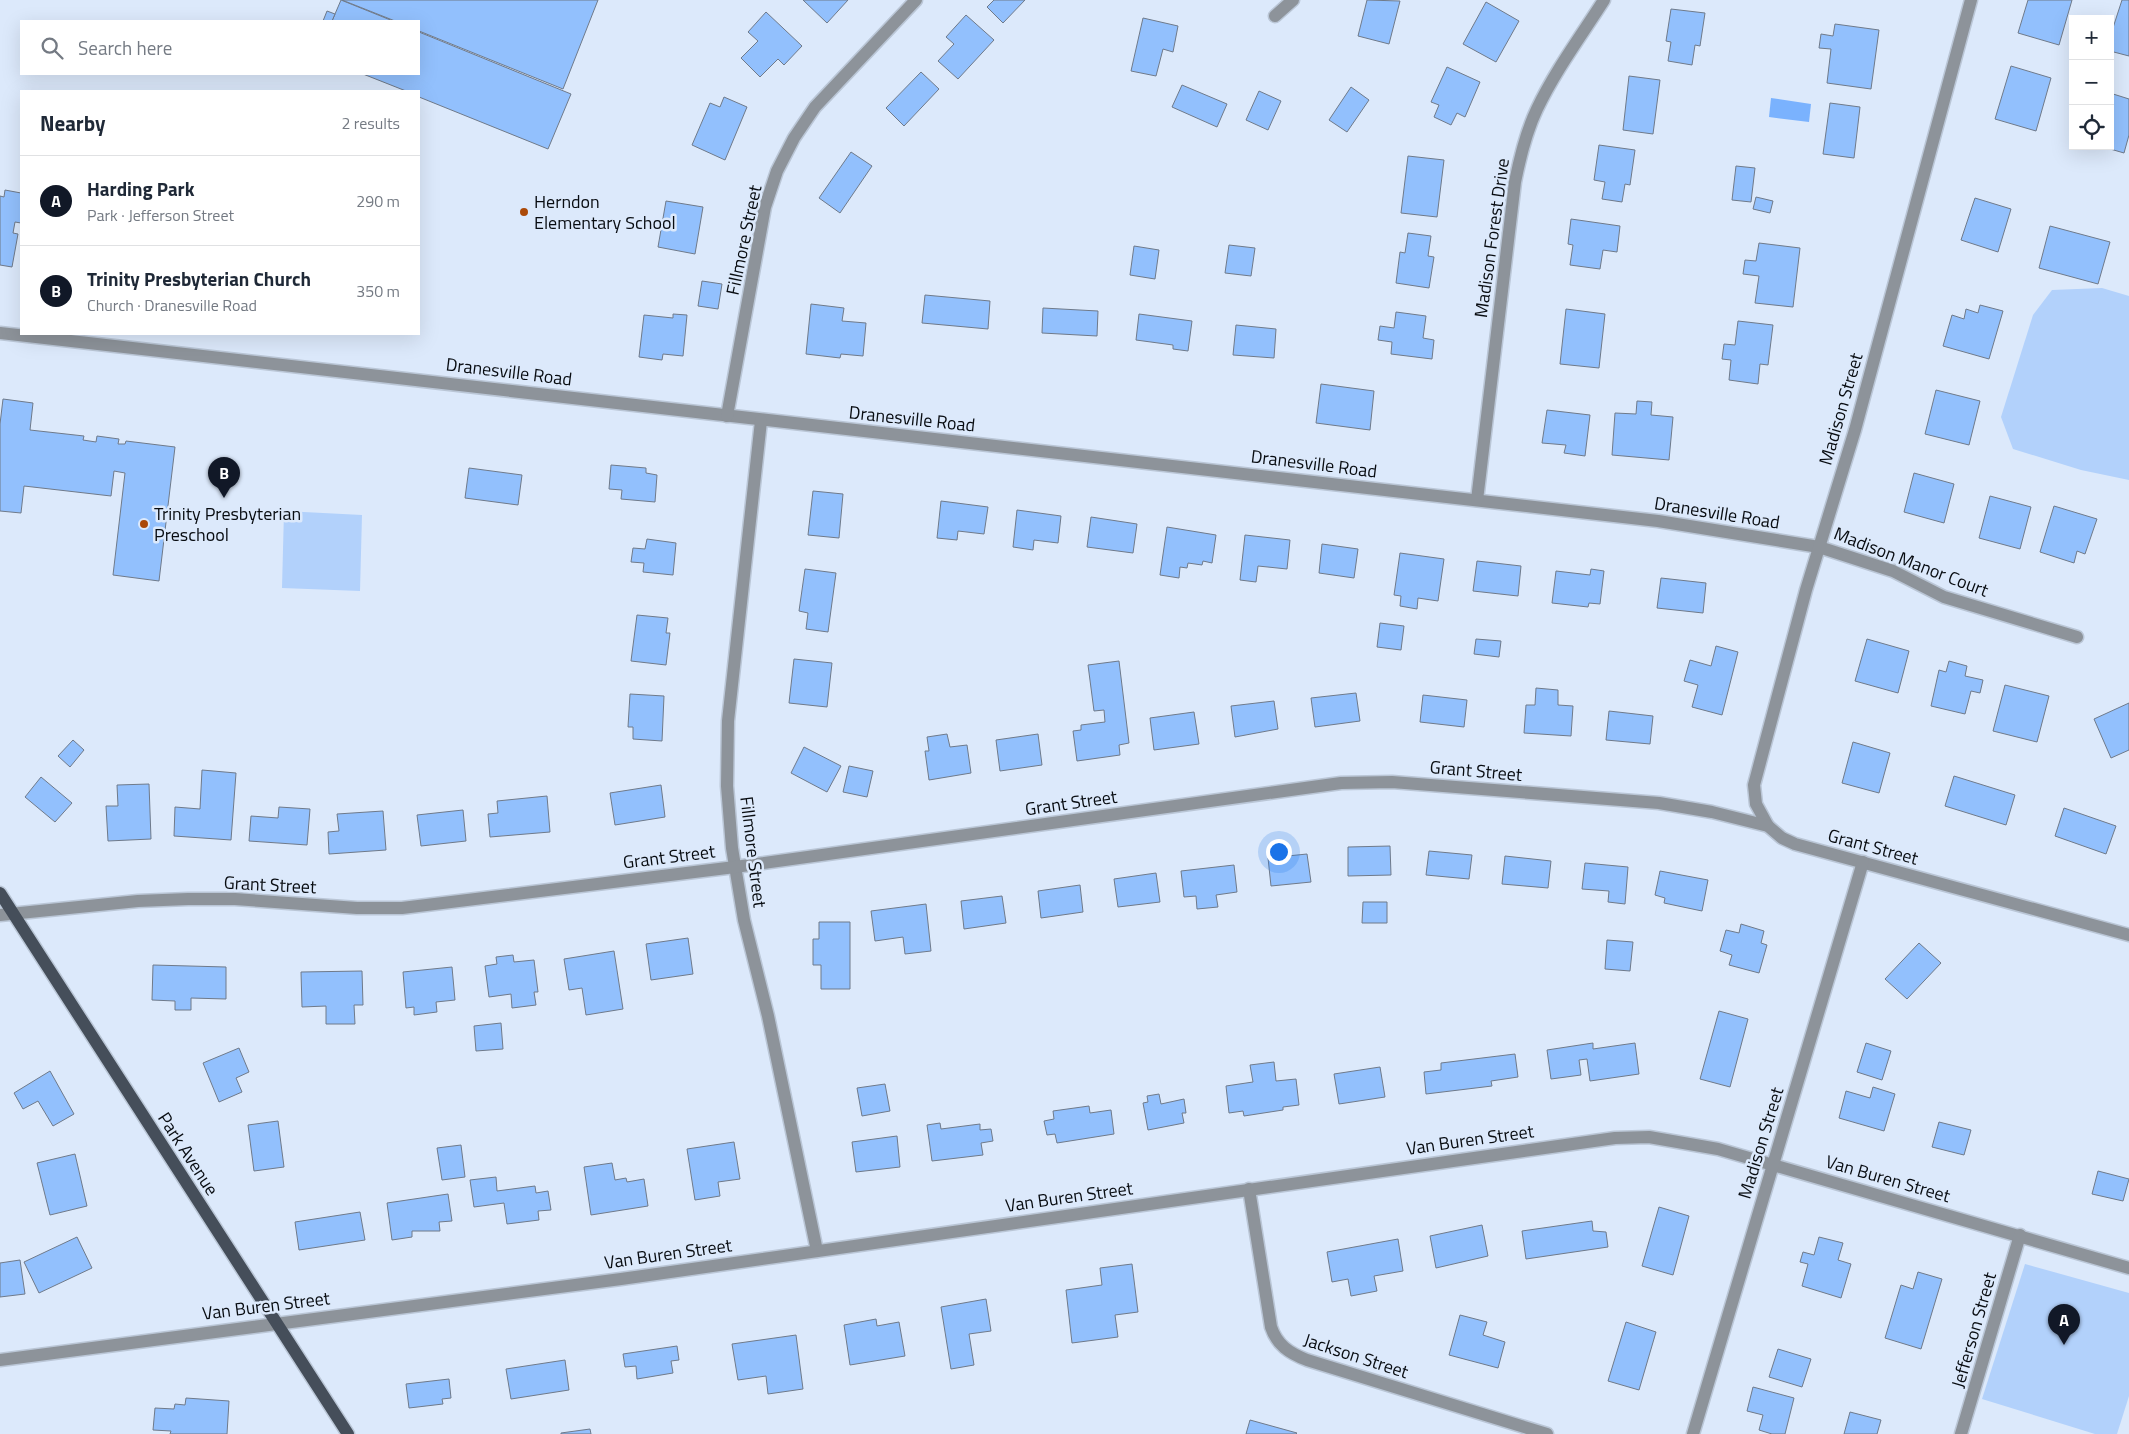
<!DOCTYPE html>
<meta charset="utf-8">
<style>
body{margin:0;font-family:"Titillium Web",sans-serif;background:#f6f6f7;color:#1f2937}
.controls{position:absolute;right:15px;top:15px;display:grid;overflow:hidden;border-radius:0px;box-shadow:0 5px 20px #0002}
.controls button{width:45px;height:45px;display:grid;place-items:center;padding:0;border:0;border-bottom:1px solid #e0e1e3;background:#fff;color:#1f2937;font:25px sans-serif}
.you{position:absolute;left:1278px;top:851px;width:18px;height:18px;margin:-12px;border:4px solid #fff;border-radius:50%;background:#1a73e8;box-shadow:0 0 0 8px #1a73e833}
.badge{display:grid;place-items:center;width:32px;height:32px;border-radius:50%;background:#111827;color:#fff;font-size:16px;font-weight:700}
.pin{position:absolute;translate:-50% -41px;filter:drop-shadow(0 1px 2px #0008)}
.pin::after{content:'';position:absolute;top:26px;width:18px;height:15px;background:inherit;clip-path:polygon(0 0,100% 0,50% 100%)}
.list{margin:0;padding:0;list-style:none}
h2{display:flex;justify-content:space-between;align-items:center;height:65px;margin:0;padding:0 20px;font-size:21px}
h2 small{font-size:16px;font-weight:400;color:#747a83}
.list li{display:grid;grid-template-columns:32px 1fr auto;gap:15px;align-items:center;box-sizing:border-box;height:90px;padding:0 20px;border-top:1px solid #e0e1e3}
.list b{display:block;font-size:19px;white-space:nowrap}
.list p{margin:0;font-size:16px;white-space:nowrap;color:#747a83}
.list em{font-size:16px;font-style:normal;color:#747a83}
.icon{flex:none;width:28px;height:28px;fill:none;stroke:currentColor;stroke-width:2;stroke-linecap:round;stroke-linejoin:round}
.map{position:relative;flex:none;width:2129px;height:1434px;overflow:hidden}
.search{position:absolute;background:#fff;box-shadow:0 5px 20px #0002;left:20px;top:20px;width:400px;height:55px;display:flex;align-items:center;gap:12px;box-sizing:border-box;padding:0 18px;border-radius:0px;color:#747a83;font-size:19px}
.panel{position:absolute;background:#fff;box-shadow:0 5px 20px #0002;left:20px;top:90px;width:400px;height:245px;border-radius:0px}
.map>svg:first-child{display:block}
.green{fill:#b2d1fb}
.water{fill:#7ab2fe}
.building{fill:#92c0fd;stroke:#6f7a8a}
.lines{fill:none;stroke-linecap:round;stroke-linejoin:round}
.minor-casing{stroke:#bac6d6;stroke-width:15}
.major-casing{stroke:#bac6d6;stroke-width:15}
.minor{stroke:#8d939a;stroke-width:12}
.major{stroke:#454e5a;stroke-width:12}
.poi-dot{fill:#ab4908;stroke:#dce9fb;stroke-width:2}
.labels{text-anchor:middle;stroke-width:5;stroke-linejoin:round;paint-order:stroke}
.poi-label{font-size:18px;fill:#080c11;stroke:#dce9fb;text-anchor:start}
.street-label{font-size:18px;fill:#080c11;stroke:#dce9fb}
</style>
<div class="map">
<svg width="2129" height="1434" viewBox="0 0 2129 1434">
<rect width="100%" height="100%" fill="#dce9fb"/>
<g class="green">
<polygon points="2102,288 2129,296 2129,480 2081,470 2013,449 2001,417 2033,315 2052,290"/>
<polygon points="284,511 362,515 360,591 282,588"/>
<polygon points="2025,1264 2129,1293 2129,1396 2117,1434 2095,1434 1982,1399"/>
</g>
<polygon class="water" points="1771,98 1811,104 1809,122 1769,117"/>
<g class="building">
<polygon points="341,0 393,21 332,21"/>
<polygon points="342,0 598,0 563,89 419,31 419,21 395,21"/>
<polygon points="803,0 848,0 827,23"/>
<polygon points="994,0 1025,0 1003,23 987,7"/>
<polygon points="1367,0 1400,1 1389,44 1358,36"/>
<polygon points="2028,0 2072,0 2059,45 2018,33"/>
<polygon points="2122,0 2129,0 2129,56 2110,51 2110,37"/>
<polygon points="1486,2 1519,21 1496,62 1463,44"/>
<polygon points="1671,9 1705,13 1700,46 1695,45 1692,65 1668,61 1671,42 1666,41"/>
<polygon points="327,11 335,14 332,21 323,21"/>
<polygon points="766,12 802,46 784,65 778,59 760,77 741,58 758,41 748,32"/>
<polygon points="966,15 994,40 958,79 938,61 954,44 946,37"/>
<polygon points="1143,18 1178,26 1173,52 1163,49 1156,76 1131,71"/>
<polygon points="1835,24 1879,30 1871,89 1827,83 1831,49 1819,48 1821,34 1833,36"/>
<polygon points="419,32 571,94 548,149 419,97 419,91 406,91 363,74 419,74"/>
<polygon points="2011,66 2051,78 2036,131 1995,119"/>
<polygon points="1447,67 1480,82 1465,117 1457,113 1451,125 1434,117 1439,105 1431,102"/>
<polygon points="921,72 939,89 904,126 886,108"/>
<polygon points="1629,76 1660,80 1653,134 1623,130"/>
<polygon points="1182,85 1227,104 1217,127 1172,107"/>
<polygon points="1351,87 1369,100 1347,132 1329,120"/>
<polygon points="1259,91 1281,101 1268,130 1246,120"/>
<polygon points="2110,93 2129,99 2129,135 2124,153 2100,146 2110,146"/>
<polygon points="724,97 747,107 725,160 692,145 710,103 720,107"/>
<polygon points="1830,103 1860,107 1854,158 1823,154"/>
<polygon points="1599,145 1635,150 1630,185 1625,184 1622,202 1602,199 1605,182 1594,180"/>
<polygon points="851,152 872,166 840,213 819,198"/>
<polygon points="1408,156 1444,160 1437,217 1401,213"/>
<polygon points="1736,166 1755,168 1751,202 1732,200"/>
<polygon points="5,190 21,193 21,223 15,222 13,233 18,234 12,267 0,265 0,196 4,197"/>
<polygon points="1756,197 1773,201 1770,213 1753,209"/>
<polygon points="1975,198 2011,209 1998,252 1961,240"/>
<polygon points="666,201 703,207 695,254 658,247"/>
<polygon points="1571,219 1620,226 1617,252 1603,250 1600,269 1570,265 1573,245 1568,244"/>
<polygon points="2050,226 2110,242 2098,284 2039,268"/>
<polygon points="1408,233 1431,236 1428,256 1434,257 1429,288 1396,283 1400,252 1405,253"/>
<polygon points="1759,243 1800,248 1793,307 1755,303 1759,276 1743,274 1745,260 1756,261"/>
<polygon points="1229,245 1255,248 1251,276 1225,273"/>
<polygon points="1134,246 1159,250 1155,279 1130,275"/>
<polygon points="702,281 722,284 718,309 698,306"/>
<polygon points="925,295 990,301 988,329 922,323"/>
<polygon points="811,304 844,308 842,321 866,323 863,356 841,354 840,358 806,354"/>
<polygon points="1980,305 2003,311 1989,359 1943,346 1952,315 1964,319 1966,309 1978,313"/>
<polygon points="1043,308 1098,311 1097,336 1042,333"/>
<polygon points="1566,309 1605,314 1599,368 1560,364"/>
<polygon points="1396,312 1426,316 1423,338 1434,340 1432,359 1391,354 1392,342 1378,340 1380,326 1394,328"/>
<polygon points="673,314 687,315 683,356 663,354 662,360 639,357 644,315 673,318"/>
<polygon points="1139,314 1192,321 1188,351 1173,349 1173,345 1136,340"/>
<polygon points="1738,321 1773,325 1768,365 1760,364 1758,384 1729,380 1731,360 1722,359 1724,344 1735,345"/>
<polygon points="1236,325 1276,329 1274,358 1233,355"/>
<polygon points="1321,384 1374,391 1370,430 1316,423"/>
<polygon points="1936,390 1980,401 1969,445 1925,434"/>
<polygon points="3,399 33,403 30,430 84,436 83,440 96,442 97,436 119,439 118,444 125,444 126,441 175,447 159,581 113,575 125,473 114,471 111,496 24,486 21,513 0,511 0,424"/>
<polygon points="1637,401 1652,402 1651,415 1673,417 1669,460 1612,455 1615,413 1636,414"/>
<polygon points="1547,410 1590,415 1585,456 1564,453 1566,445 1542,443"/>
<polygon points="611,465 646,468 646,473 657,475 655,502 621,499 622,490 609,489"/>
<polygon points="469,468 522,475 518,505 465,498"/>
<polygon points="1914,473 1954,484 1944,523 1904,512"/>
<polygon points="813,491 843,494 839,538 808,535"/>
<polygon points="1990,496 2031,507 2020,549 1979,538"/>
<polygon points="941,501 988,507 984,534 958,531 957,540 937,538"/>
<polygon points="2054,506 2097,519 2085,554 2077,551 2074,563 2040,552"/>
<polygon points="1017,510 1061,516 1058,543 1034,540 1033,550 1013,547"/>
<polygon points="1091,517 1137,524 1133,553 1087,547"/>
<polygon points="1167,527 1216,535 1212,563 1203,561 1202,565 1188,563 1187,568 1180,567 1179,578 1160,575"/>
<polygon points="1245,535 1290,540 1287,569 1258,566 1256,582 1240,580"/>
<polygon points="647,539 676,543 673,575 643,572 644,563 631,562 633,548 645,549"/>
<polygon points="1322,544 1358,549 1354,578 1319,573"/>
<polygon points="1400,553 1444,559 1438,601 1418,598 1417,609 1400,606 1401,596 1394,595"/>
<polygon points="1477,561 1521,566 1518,596 1473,591"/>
<polygon points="805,569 836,573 828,632 806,629 808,613 799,611"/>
<polygon points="1591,569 1604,571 1600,604 1589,603 1588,607 1552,603 1556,571 1590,575"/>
<polygon points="1661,578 1706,583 1703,613 1657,608"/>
<polygon points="637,615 668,618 666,633 670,633 666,665 631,661"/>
<polygon points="1380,623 1404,626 1401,650 1377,647"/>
<polygon points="1476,639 1501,641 1499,657 1474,654"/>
<polygon points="1867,639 1909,651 1898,693 1855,681"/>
<polygon points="1716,646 1738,652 1722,715 1692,707 1698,685 1684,681 1690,660 1711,666"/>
<polygon points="794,659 832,663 827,707 789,703"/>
<polygon points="1119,661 1129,743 1119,745 1120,755 1077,761 1073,731 1081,730 1081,725 1105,722 1104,710 1094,711 1088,665"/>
<polygon points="1949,661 1967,666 1965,676 1983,680 1980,693 1971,691 1965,714 1931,706 1939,670 1946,672"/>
<polygon points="2005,685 2049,696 2037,742 1993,731"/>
<polygon points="1536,688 1558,690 1558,705 1573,706 1571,736 1524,733 1526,705 1535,705"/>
<polygon points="1356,693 1360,721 1315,727 1311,698"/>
<polygon points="630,694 664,696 662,741 633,739 633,727 628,727"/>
<polygon points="1423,695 1467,700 1464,727 1420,722"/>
<polygon points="1274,701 1278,729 1235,737 1231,706"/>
<polygon points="2129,703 2129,750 2111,758 2094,719"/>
<polygon points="1609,711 1653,716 1650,744 1606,740"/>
<polygon points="1194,712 1199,744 1154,750 1150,718"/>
<polygon points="947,734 950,747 967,745 971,773 929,780 925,751 929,751 927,737"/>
<polygon points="1038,734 1042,765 1000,771 996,740"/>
<polygon points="73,740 84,750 70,767 58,756"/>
<polygon points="1853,742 1890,753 1879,793 1842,783"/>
<polygon points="804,747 841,766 827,792 791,773"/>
<polygon points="849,766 873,771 867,797 843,792"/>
<polygon points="202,770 236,773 231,840 174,836 175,807 200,809"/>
<polygon points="1954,776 2015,795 2006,825 1945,806"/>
<polygon points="41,777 72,803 55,822 25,797"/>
<polygon points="149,784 151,839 108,841 106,806 118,806 117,785"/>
<polygon points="661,785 665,817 615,825 610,793"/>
<polygon points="547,796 550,832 490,837 488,814 498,813 497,801"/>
<polygon points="279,807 310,809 307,845 249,841 251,816 278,818"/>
<polygon points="2064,808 2116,826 2106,854 2055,836"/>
<polygon points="463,810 466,841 421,846 417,815"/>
<polygon points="383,811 386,850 329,854 328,832 339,831 337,814"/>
<polygon points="1390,846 1391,875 1348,876 1348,847"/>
<polygon points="1429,851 1472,855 1469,879 1426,875"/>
<polygon points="1307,854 1311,882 1271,886 1268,858"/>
<polygon points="1505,856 1551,861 1548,888 1502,884"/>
<polygon points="1585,863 1628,867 1625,904 1608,902 1609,891 1582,889"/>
<polygon points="1234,865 1237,892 1216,895 1218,907 1197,909 1196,896 1184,897 1181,871"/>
<polygon points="1660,871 1708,880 1702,911 1664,903 1665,898 1655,895"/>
<polygon points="1156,873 1160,902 1118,907 1114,879"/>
<polygon points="1080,885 1083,912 1041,918 1038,891"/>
<polygon points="1002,896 1006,923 964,929 961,901"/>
<polygon points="1363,902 1387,902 1387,923 1362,923"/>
<polygon points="926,904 931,951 905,954 903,937 875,941 871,911"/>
<polygon points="819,922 850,922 850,989 821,989 821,965 813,965 813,939 819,939"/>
<polygon points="1741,924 1764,931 1761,943 1767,945 1759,973 1729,965 1732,955 1720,951 1726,930 1739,933"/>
<polygon points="688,938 693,974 651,980 646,944"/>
<polygon points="1607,940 1633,942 1630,971 1605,969"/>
<polygon points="1919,943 1941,963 1907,999 1885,979"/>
<polygon points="614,951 623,1009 586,1015 582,988 569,990 564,959"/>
<polygon points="513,955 514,962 534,960 538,992 534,992 536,1005 512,1008 511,994 489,997 485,966 497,964 496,957"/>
<polygon points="153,965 226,967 226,999 191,998 191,1010 175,1010 175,1001 152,1000"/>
<polygon points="452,967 455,1000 436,1002 437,1012 414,1015 414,1007 406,1008 403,972"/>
<polygon points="362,971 363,1005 354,1005 355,1024 326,1024 326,1006 302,1007 301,972"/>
<polygon points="1719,1011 1748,1019 1730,1087 1700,1079"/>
<polygon points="501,1023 503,1049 476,1051 474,1026"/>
<polygon points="1593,1043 1593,1049 1635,1043 1639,1074 1590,1081 1587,1059 1579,1060 1581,1075 1551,1079 1547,1050"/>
<polygon points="1866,1043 1891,1051 1882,1080 1857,1072"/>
<polygon points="239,1048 249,1072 236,1078 242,1092 219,1102 203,1063"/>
<polygon points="1515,1054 1518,1077 1491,1081 1492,1086 1426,1094 1424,1072 1441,1070 1441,1063"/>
<polygon points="1274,1062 1276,1081 1296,1079 1299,1105 1283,1107 1283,1110 1244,1116 1243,1111 1229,1113 1226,1086 1253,1082 1250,1065"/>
<polygon points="1380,1067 1385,1097 1339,1104 1334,1074"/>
<polygon points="50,1071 74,1114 53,1126 38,1101 23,1109 14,1093"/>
<polygon points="885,1084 890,1111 862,1116 857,1088"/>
<polygon points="1873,1087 1895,1094 1884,1131 1839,1118 1846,1091 1870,1098"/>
<polygon points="1159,1094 1161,1104 1184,1099 1186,1113 1182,1113 1184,1123 1148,1130 1143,1103 1148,1102 1147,1096"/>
<polygon points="1089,1106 1090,1113 1111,1110 1114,1134 1057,1143 1055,1134 1047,1135 1044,1121 1054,1119 1053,1111"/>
<polygon points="278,1121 284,1167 254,1171 248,1125"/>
<polygon points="1939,1122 1971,1130 1964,1155 1932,1147"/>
<polygon points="940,1123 941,1129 980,1124 980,1130 991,1129 993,1141 981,1143 983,1155 932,1161 927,1125"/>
<polygon points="897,1136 900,1167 856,1172 852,1142"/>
<polygon points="734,1142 740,1179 718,1182 720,1196 695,1200 687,1149"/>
<polygon points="461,1145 465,1177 442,1180 437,1148"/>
<polygon points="75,1154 87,1206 50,1215 37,1163"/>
<polygon points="612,1163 615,1180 626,1178 627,1182 644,1179 648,1206 591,1215 584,1167"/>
<polygon points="2098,1171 2129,1179 2123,1201 2092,1194"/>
<polygon points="496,1177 497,1191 535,1186 536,1193 548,1191 551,1210 538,1211 539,1220 507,1224 504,1203 474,1207 470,1180"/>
<polygon points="448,1194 452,1221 439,1222 440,1231 412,1231 412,1237 392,1240 387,1203"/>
<polygon points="1659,1207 1689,1216 1673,1275 1642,1266"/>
<polygon points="360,1212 365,1240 299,1250 295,1222"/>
<polygon points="1592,1221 1593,1231 1606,1232 1608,1247 1526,1259 1522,1231"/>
<polygon points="1482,1225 1488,1256 1436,1268 1430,1236"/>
<polygon points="77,1237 92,1268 39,1293 24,1262"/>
<polygon points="1819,1237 1843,1243 1838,1260 1851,1264 1841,1298 1802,1286 1808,1264 1800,1262 1803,1252 1814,1255"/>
<polygon points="1398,1239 1403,1271 1374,1276 1377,1291 1351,1296 1348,1279 1332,1282 1327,1252"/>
<polygon points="20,1260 25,1294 0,1297 0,1263"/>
<polygon points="1132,1264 1138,1312 1115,1315 1118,1337 1072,1343 1066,1290 1102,1285 1100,1268"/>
<polygon points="1918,1272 1942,1279 1921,1349 1885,1338 1901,1285 1913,1289"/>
<polygon points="986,1299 991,1331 969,1334 974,1365 951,1369 941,1307"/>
<polygon points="1460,1315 1487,1322 1483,1335 1505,1342 1498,1368 1449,1355"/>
<polygon points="876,1319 877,1326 899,1322 905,1356 850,1365 844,1325"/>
<polygon points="1626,1322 1656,1332 1639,1390 1608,1381"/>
<polygon points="796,1335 803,1389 768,1394 766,1376 738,1380 732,1344"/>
<polygon points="677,1346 679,1360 671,1361 673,1373 637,1379 636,1366 625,1367 623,1354"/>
<polygon points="1778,1349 1811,1359 1802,1387 1769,1377"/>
<polygon points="565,1360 569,1390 511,1399 506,1369"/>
<polygon points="449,1379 451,1398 442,1399 443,1404 409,1408 406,1384"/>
<polygon points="1753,1387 1794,1398 1785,1434 1772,1434 1759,1430 1763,1415 1747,1411"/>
<polygon points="186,1398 229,1401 227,1434 170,1434 171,1431 153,1430 155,1408 174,1409 175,1404 185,1405"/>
<polygon points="1850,1412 1881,1420 1877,1434 1844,1434"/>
<polygon points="1250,1420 1297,1433 1296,1434 1246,1434"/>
<polygon points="590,1429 591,1434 561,1434 561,1433"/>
</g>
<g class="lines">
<g class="minor-casing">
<g id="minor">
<polyline points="1275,16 1293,0"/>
<polyline points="0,333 1658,521 1819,547 1893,571 1944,597 2077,637"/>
<polyline points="727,416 765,207 777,171 794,138 815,107 916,0"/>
<polyline points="761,421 728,721 727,786 732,848 744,920 768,1016 817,1251"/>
<path d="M1477 500 1515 182C1520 157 1526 132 1537 109 1555 71 1581 36 1604 0"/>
<polyline points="1768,826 1756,804 1754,785 1806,590 1855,430 1971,0"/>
<polyline points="0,915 138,901 188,899 235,899 357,908 402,908 735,867 1341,783 1392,782 1659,803 1712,812 1768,826 1782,838 1795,844 2129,935"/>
<path d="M1249 1189 1271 1327C1277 1345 1289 1353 1307 1360L1547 1434"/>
<polyline points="0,1360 621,1279 1615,1138 1649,1137 1718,1149 2129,1268"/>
<polyline points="1693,1434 1863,862"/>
<polyline points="1961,1434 2020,1235"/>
</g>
</g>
<g class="major-casing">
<polyline id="major" points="0,893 348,1434"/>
</g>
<use href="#minor" class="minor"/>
<use href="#major" class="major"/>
</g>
<g class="poi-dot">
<circle cx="524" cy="212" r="5"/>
<circle cx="144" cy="524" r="5"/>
</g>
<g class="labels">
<g class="poi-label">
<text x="534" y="208">Herndon<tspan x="534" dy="21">Elementary School</tspan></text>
<text x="154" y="520">Trinity Presbyterian<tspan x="154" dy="21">Preschool</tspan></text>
</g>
<g class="street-label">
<text transform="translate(1492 238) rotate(-82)" y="6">Madison Forest Drive</text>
<text transform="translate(744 240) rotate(-78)" y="6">Fillmore Street</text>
<text transform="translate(509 372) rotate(7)" y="6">Dranesville Road</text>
<text transform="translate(1841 409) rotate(-74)" y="6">Madison Street</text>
<text transform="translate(912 419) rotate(6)" y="6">Dranesville Road</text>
<text transform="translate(1314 464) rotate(7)" y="6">Dranesville Road</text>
<text transform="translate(1717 513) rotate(9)" y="6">Dranesville Road</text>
<text transform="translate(1911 562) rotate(21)" y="6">Madison Manor Court</text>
<text transform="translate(1476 771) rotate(5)" y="6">Grant Street</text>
<text transform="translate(1071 803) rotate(-8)" y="6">Grant Street</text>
<text transform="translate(1873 847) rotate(15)" y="6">Grant Street</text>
<text transform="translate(753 852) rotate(83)" y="6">Fillmore Street</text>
<text transform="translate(669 857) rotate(-7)" y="6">Grant Street</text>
<text transform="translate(270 885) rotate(3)" y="6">Grant Street</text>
<text transform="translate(1470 1140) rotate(-8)" y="6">Van Buren Street</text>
<text transform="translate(1761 1143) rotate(-73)" y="6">Madison Street</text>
<text transform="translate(188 1154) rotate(57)" y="6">Park Avenue</text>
<text transform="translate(1888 1179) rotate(16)" y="6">Van Buren Street</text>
<text transform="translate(1069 1197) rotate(-8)" y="6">Van Buren Street</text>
<text transform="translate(668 1254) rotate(-8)" y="6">Van Buren Street</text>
<text transform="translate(266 1306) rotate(-7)" y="6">Van Buren Street</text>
<text transform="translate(1974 1330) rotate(-74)" y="6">Jefferson Street</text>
<text transform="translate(1356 1356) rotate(18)" y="6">Jackson Street</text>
</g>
</g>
</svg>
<div class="controls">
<button>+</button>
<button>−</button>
<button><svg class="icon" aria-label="locate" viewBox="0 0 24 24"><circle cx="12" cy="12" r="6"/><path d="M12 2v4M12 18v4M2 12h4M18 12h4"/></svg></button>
</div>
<div class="you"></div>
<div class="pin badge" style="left:2064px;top:1345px">A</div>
<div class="pin badge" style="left:224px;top:498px">B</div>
<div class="search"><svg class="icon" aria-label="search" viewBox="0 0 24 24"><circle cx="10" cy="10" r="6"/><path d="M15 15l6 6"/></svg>Search here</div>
<section class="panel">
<h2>Nearby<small>2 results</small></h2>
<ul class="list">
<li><span class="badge">A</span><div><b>Harding Park</b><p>Park · Jefferson Street</p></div><em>290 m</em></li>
<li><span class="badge">B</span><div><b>Trinity Presbyterian Church</b><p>Church · Dranesville Road</p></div><em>350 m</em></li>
</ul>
</section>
</div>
